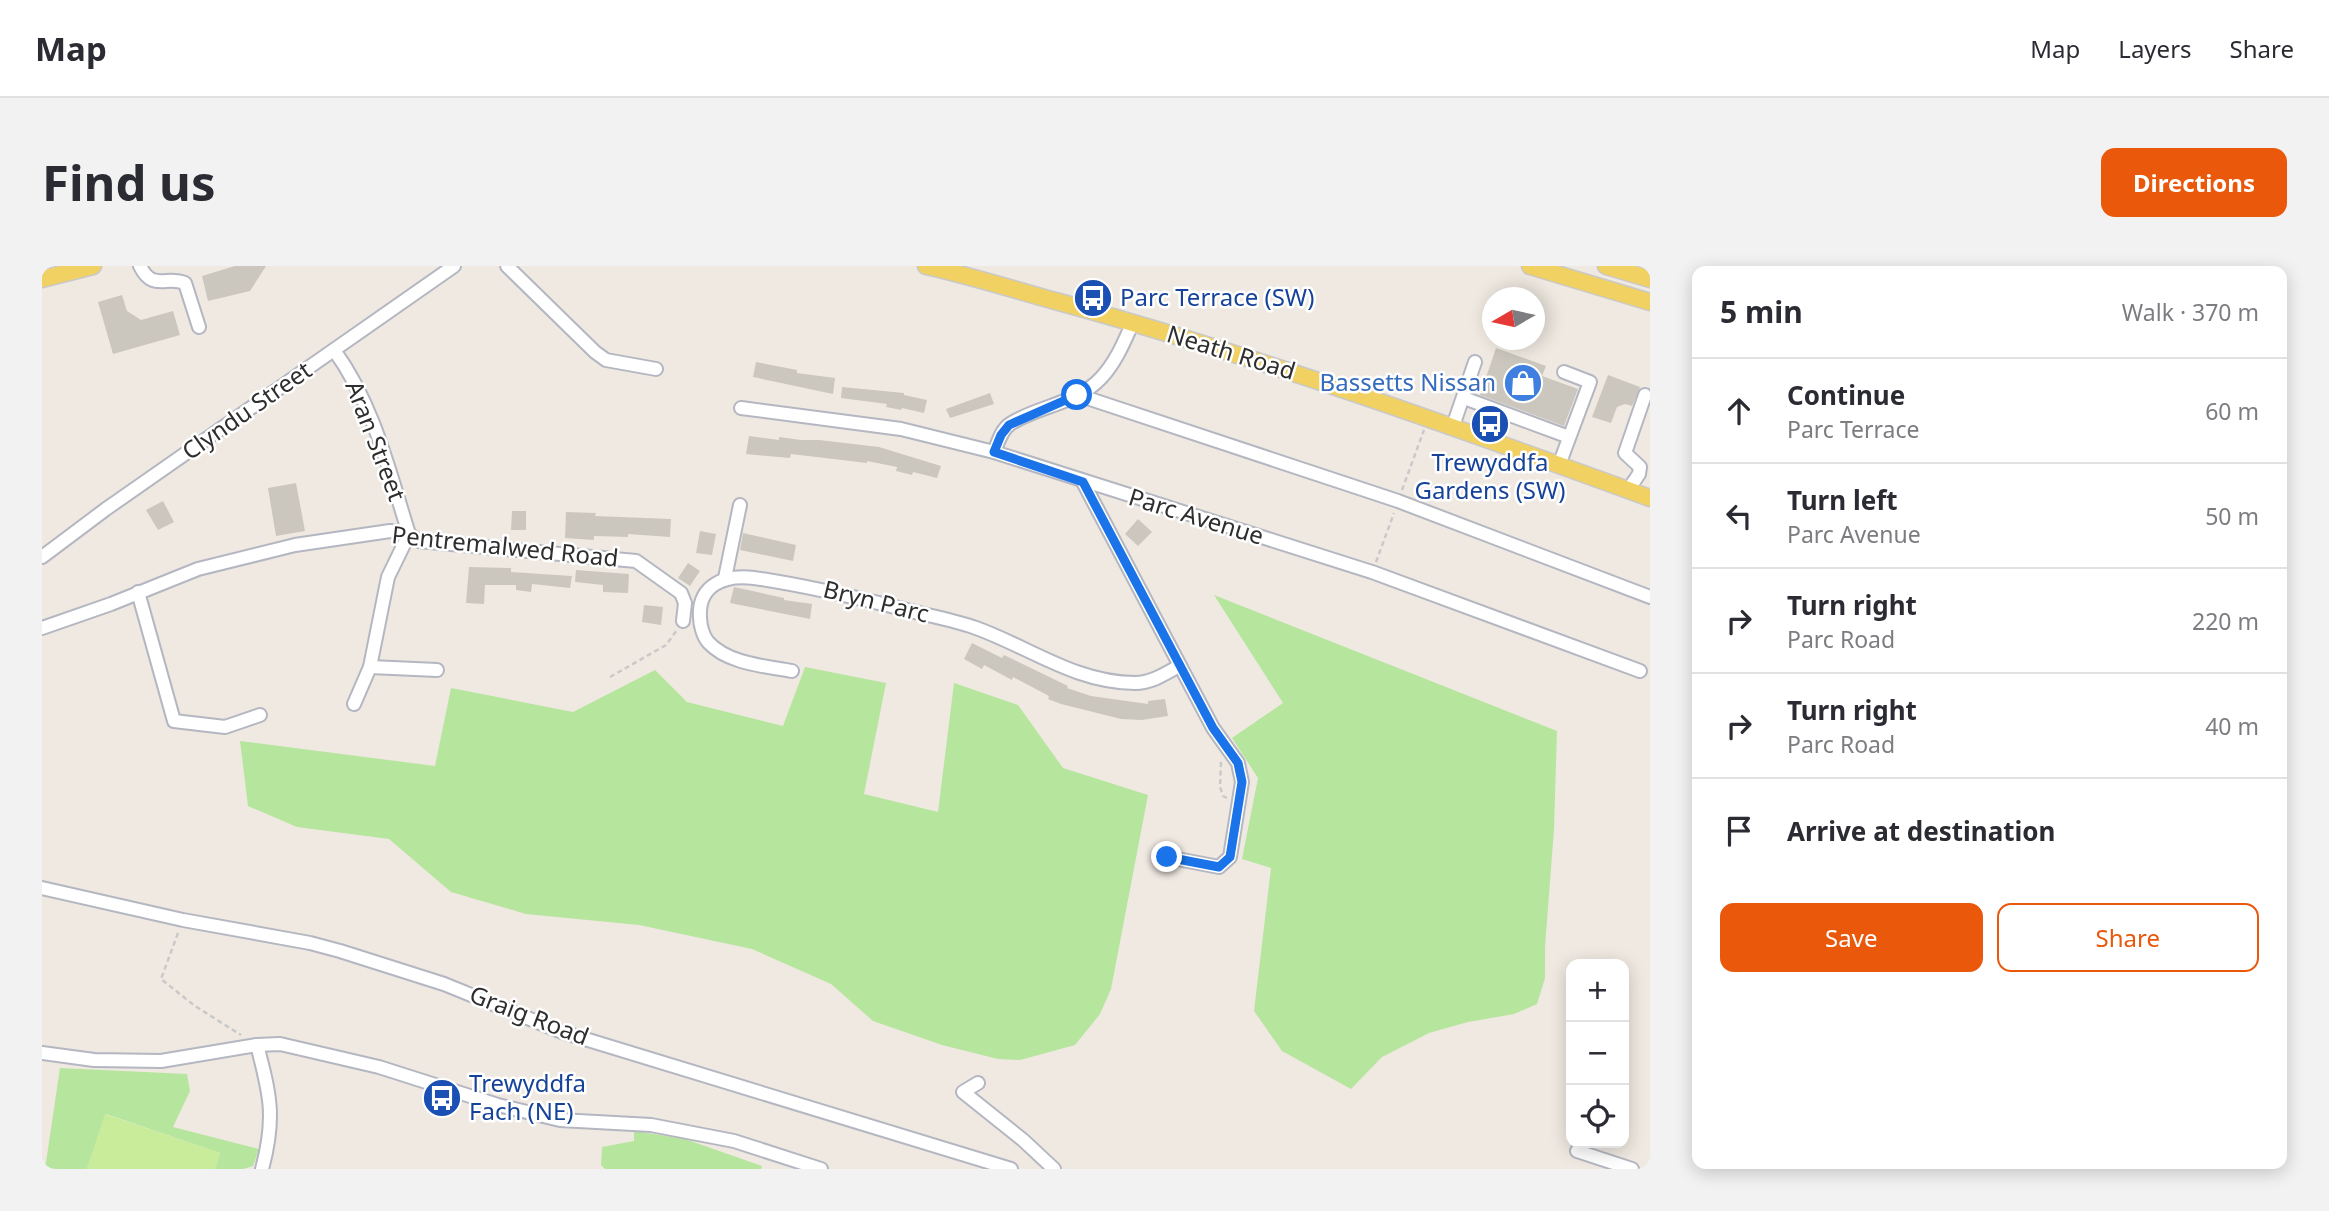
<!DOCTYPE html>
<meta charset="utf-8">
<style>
body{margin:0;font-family:"Noto Sans",sans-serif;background:#f2f2f3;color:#2b2b33}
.controls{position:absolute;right:21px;bottom:21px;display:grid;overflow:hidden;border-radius:14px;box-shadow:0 4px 18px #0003}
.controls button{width:63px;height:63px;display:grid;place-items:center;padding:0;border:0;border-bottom:2px solid #e1e1e2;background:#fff;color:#2b2b33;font:35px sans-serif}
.compass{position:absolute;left:1440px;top:21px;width:63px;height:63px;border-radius:50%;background:#fff;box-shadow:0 4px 18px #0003;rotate:261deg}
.stop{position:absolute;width:21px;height:21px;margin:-16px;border:5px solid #1a73e8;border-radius:50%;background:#fff}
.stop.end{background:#1a73e8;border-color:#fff;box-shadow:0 2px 7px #0008}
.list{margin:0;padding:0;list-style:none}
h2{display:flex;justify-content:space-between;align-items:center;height:91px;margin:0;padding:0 28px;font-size:30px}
h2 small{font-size:23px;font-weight:400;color:#7c7c81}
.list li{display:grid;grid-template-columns:46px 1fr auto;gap:21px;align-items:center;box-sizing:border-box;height:105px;padding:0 28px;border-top:2px solid #e1e1e2}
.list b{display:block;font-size:26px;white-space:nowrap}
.list p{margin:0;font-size:23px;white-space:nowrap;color:#7c7c81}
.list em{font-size:23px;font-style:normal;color:#7c7c81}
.actions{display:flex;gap:14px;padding:21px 28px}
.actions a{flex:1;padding:16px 0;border:2px solid #ea580c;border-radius:14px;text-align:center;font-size:24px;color:#ea580c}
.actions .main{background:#ea580c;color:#fff}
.icon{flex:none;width:38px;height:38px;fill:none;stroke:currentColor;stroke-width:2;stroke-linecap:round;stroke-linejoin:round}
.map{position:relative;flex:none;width:1608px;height:903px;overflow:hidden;border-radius:14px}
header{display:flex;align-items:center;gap:42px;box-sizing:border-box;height:98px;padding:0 35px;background:#fff;border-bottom:2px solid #e1e1e2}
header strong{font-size:33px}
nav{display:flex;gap:38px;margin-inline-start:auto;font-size:24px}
.intro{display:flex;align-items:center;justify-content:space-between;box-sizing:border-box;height:168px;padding:0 42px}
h1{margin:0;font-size:49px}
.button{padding:18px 32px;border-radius:14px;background:#ea580c;color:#fff;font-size:24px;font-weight:700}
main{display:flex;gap:42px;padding:0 42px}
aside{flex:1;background:#fff;border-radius:14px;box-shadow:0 4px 18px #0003}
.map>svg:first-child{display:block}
.green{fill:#b6e59e}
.pitch{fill:#c9ec9a}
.building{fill:#cbc7bf}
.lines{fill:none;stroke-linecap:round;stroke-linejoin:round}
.minor-casing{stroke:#b4b7c1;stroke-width:16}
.major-casing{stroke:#c9c9c9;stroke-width:19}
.path{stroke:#c9c9c9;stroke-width:2.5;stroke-dasharray:5 3.5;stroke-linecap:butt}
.minor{stroke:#fff;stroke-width:12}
.major{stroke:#f2d163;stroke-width:16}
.route{stroke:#1a73e8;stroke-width:9}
.labels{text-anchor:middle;stroke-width:5;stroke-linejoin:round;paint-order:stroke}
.transit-label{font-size:24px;fill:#164399;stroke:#fff;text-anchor:start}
.street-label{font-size:24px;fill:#2e2e2e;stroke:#fff}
.shop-label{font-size:24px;fill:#366cbe;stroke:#fff;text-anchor:end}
</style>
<header>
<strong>Map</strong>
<nav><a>Map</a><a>Layers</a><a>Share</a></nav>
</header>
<div class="intro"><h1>Find us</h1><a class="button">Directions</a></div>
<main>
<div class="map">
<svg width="1608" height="903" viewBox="0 0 1608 903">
<rect width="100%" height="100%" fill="#efe9e1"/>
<g class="green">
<polygon points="1172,329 1515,465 1512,563 1503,681 1503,712 1495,738 1472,748 1426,756 1387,767 1340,791 1309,823 1240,785 1212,745 1229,602 1200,593 1216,512 1190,472 1241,437"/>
<polygon points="763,401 844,417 822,528 896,546 912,417 976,439 1021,502 1106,529 1069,723 1058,748 1033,779 978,794 956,793 900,779 831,755 789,718 710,683 597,659 484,648 409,626 347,573 255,561 206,540 198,475 393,500 409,422 531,446 613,404 645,436 741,460"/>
<polygon points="18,802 145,808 148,825 131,861 217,883 211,900 201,903 173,903 178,887 64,848 45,903 3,903"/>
<polygon points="592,865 643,873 720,900 719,903 563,903 559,899 560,881 592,875"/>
</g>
<polygon class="pitch" points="63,848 178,887 173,903 45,903"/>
<g class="building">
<polygon points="193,0 224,0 208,25 166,35 160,10"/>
<polygon points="80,29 85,45 99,54 131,45 138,69 71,88 56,36"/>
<polygon points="1454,82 1504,100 1500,110 1536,123 1522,160 1438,129"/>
<polygon points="714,96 755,104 755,107 793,112 791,128 711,111"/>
<polygon points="1566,109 1598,121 1590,140 1583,138 1575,141 1569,157 1550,151"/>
<polygon points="800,121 862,127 862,129 885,134 882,147 860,142 859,144 844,141 845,138 799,132"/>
<polygon points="948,127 952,138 908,152 904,143"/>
<polygon points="707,170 737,174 737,171 759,174 777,174 837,181 899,200 895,212 871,206 870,209 854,205 855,201 825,195 825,197 749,188 748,192 704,188"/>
<polygon points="254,217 263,265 234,270 226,222"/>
<polygon points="121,235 132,256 116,264 104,244"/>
<polygon points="470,245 484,245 484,264 469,264"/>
<polygon points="524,246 554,247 553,250 629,253 628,271 586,268 586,271 552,270 552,274 523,272"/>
<polygon points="1096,253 1110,266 1096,280 1083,268"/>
<polygon points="658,265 674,268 670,289 654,287"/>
<polygon points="701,267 754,279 751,295 698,284"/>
<polygon points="646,297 658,305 648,320 636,312"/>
<polygon points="427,301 469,302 469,306 530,310 528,322 490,318 489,326 474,324 474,319 443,319 442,338 424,337"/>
<polygon points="534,304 587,308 586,327 561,326 561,319 533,316"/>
<polygon points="692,321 742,332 742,334 770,338 768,353 688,337"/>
<polygon points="602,339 621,341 619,359 600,356"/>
<polygon points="930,377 960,392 962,389 1026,420 1025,422 1049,430 1106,438 1106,435 1123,433 1126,450 1100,454 1079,453 1019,438 1006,433 1007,430 971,411 970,414 942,399 940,403 922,393"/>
</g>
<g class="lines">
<g class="minor-casing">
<g id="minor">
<path d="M98 0C111 26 124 9 143 17L157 61"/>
<polyline points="465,0 553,86 564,94 614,103"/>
<path d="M292 84C332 139 347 205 367 268L346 311 328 401 312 438"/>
<polyline points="1036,129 1356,235 1608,331"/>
<polyline points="1422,132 1527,171"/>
<polyline points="699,142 859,163 952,186 1330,306 1598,405"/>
<polyline points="1411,160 1433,96"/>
<path d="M952 186C956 177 959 164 968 158 995 140 1035 138 1059 112 1074 96 1082 76 1091 56"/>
<polyline points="1517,199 1548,116 1522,106"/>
<polyline points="1041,216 1171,462 1196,497 1200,516 1188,591 1177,601 1125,591"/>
<polyline points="1586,224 1597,208 1598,201 1583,187 1603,129"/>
<polyline points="0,291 64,243 412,0"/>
<polyline points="683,312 698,239"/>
<polyline points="96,326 132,455 183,461 218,449"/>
<polyline points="0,362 69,338 156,303 253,279 348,265 367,268 377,275 594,295 639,327 643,337 641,355"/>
<polyline points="328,401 395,404"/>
<path d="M750 405C723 400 686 398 666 376 661 370 658 359 658 351 656 319 683 308 712 312 761 319 808 330 857 342 882 349 909 353 934 362 987 381 1034 417 1093 417 1109 417 1123 408 1137 400"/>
<polyline points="0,622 141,654 268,677 298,685 402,718 520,766 969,903"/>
<path d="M215 779C228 828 234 852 220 903"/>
<polyline points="0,787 52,794 119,795 215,779 238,778 337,801 456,839 518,854 609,859 692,875 779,903"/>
<polyline points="936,817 921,826 981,874 1012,903"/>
<polyline points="1535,885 1590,903"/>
</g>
</g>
<g class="major-casing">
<g id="major">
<path d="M884 0C929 10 973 24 1017 36 1218 91 1413 161 1608 232"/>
<polyline points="1488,0 1608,36"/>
<polyline points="1564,0 1608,13"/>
<polyline points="0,13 51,0"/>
</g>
</g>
<g class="path">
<polyline points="1360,224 1382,164"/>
<polyline points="1334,296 1352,247"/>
<polyline points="568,411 624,379 635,364"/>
<polyline points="1179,496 1178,521 1181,530 1185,532"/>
<polyline points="136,667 119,713 153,740 199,769"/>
</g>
<use href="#minor" class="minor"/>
<use href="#major" class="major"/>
</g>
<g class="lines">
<polyline class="route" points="1035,129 967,159 959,169 952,186 1041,216 1171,462 1196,497 1200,516 1188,591 1177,601 1125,591"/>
</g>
<defs>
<g id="bus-disc" transform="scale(2.0125)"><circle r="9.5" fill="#1a4fb4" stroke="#fff"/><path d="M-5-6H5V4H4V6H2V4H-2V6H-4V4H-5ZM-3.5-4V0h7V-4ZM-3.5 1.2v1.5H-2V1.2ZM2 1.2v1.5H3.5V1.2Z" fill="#fff"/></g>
<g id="shop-disc" transform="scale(2.0125)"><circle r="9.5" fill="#3f7fe0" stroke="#fff"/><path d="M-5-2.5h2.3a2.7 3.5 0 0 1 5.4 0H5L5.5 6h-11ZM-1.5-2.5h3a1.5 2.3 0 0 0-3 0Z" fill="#fff"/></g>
</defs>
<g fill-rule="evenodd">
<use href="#bus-disc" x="1051" y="32"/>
<use href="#shop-disc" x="1481" y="117"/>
<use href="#bus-disc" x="1448" y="158"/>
<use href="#bus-disc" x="400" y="832"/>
</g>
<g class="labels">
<g class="transit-label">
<text x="1078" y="40">Parc Terrace (SW)</text>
<text x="1448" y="205" text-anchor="middle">Trewyddfa<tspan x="1448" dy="28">Gardens (SW)</tspan></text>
<text x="427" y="826">Trewyddfa<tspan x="427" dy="28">Fach (NE)</tspan></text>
</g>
<g class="street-label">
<text transform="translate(1189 87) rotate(17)" y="8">Neath Road</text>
<text transform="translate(205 145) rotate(-35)" y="8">Clyndu Street</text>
<text transform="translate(333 175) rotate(69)" y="8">Aran Street</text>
<text transform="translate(1154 251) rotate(17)" y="8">Parc Avenue</text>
<text transform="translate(463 281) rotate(6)" y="8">Pentremalwed Road</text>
<text transform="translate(834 336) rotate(14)" y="8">Bryn Parc</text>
<text transform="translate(487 750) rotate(21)" y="8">Graig Road</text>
</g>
<g class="shop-label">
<text x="1454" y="125">Bassetts Nissan</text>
</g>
</g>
</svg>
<div class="controls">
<button>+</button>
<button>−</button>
<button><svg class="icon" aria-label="locate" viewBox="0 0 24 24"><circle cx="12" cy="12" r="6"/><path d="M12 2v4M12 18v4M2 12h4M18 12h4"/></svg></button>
</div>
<svg class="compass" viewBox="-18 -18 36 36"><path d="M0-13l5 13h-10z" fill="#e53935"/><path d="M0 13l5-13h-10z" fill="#7c7c81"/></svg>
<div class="stop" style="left:1035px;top:129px"></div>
<div class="stop end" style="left:1125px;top:591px"></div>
</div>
<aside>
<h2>5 min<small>Walk · 370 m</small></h2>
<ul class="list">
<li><svg class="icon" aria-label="ahead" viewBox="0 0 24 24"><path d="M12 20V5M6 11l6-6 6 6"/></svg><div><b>Continue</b><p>Parc Terrace</p></div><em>60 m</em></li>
<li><svg class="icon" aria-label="left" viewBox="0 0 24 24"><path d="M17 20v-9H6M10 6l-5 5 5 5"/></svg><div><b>Turn left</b><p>Parc Avenue</p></div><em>50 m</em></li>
<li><svg class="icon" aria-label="right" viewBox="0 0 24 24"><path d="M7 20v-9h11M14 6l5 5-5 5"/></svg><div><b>Turn right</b><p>Parc Road</p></div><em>220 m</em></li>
<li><svg class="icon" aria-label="right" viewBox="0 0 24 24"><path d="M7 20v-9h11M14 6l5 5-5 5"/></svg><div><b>Turn right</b><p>Parc Road</p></div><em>40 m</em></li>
<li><svg class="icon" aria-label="arrive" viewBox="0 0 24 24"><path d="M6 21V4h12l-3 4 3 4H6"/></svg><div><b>Arrive at destination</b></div></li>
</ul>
<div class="actions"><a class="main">Save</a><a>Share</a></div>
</aside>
</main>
